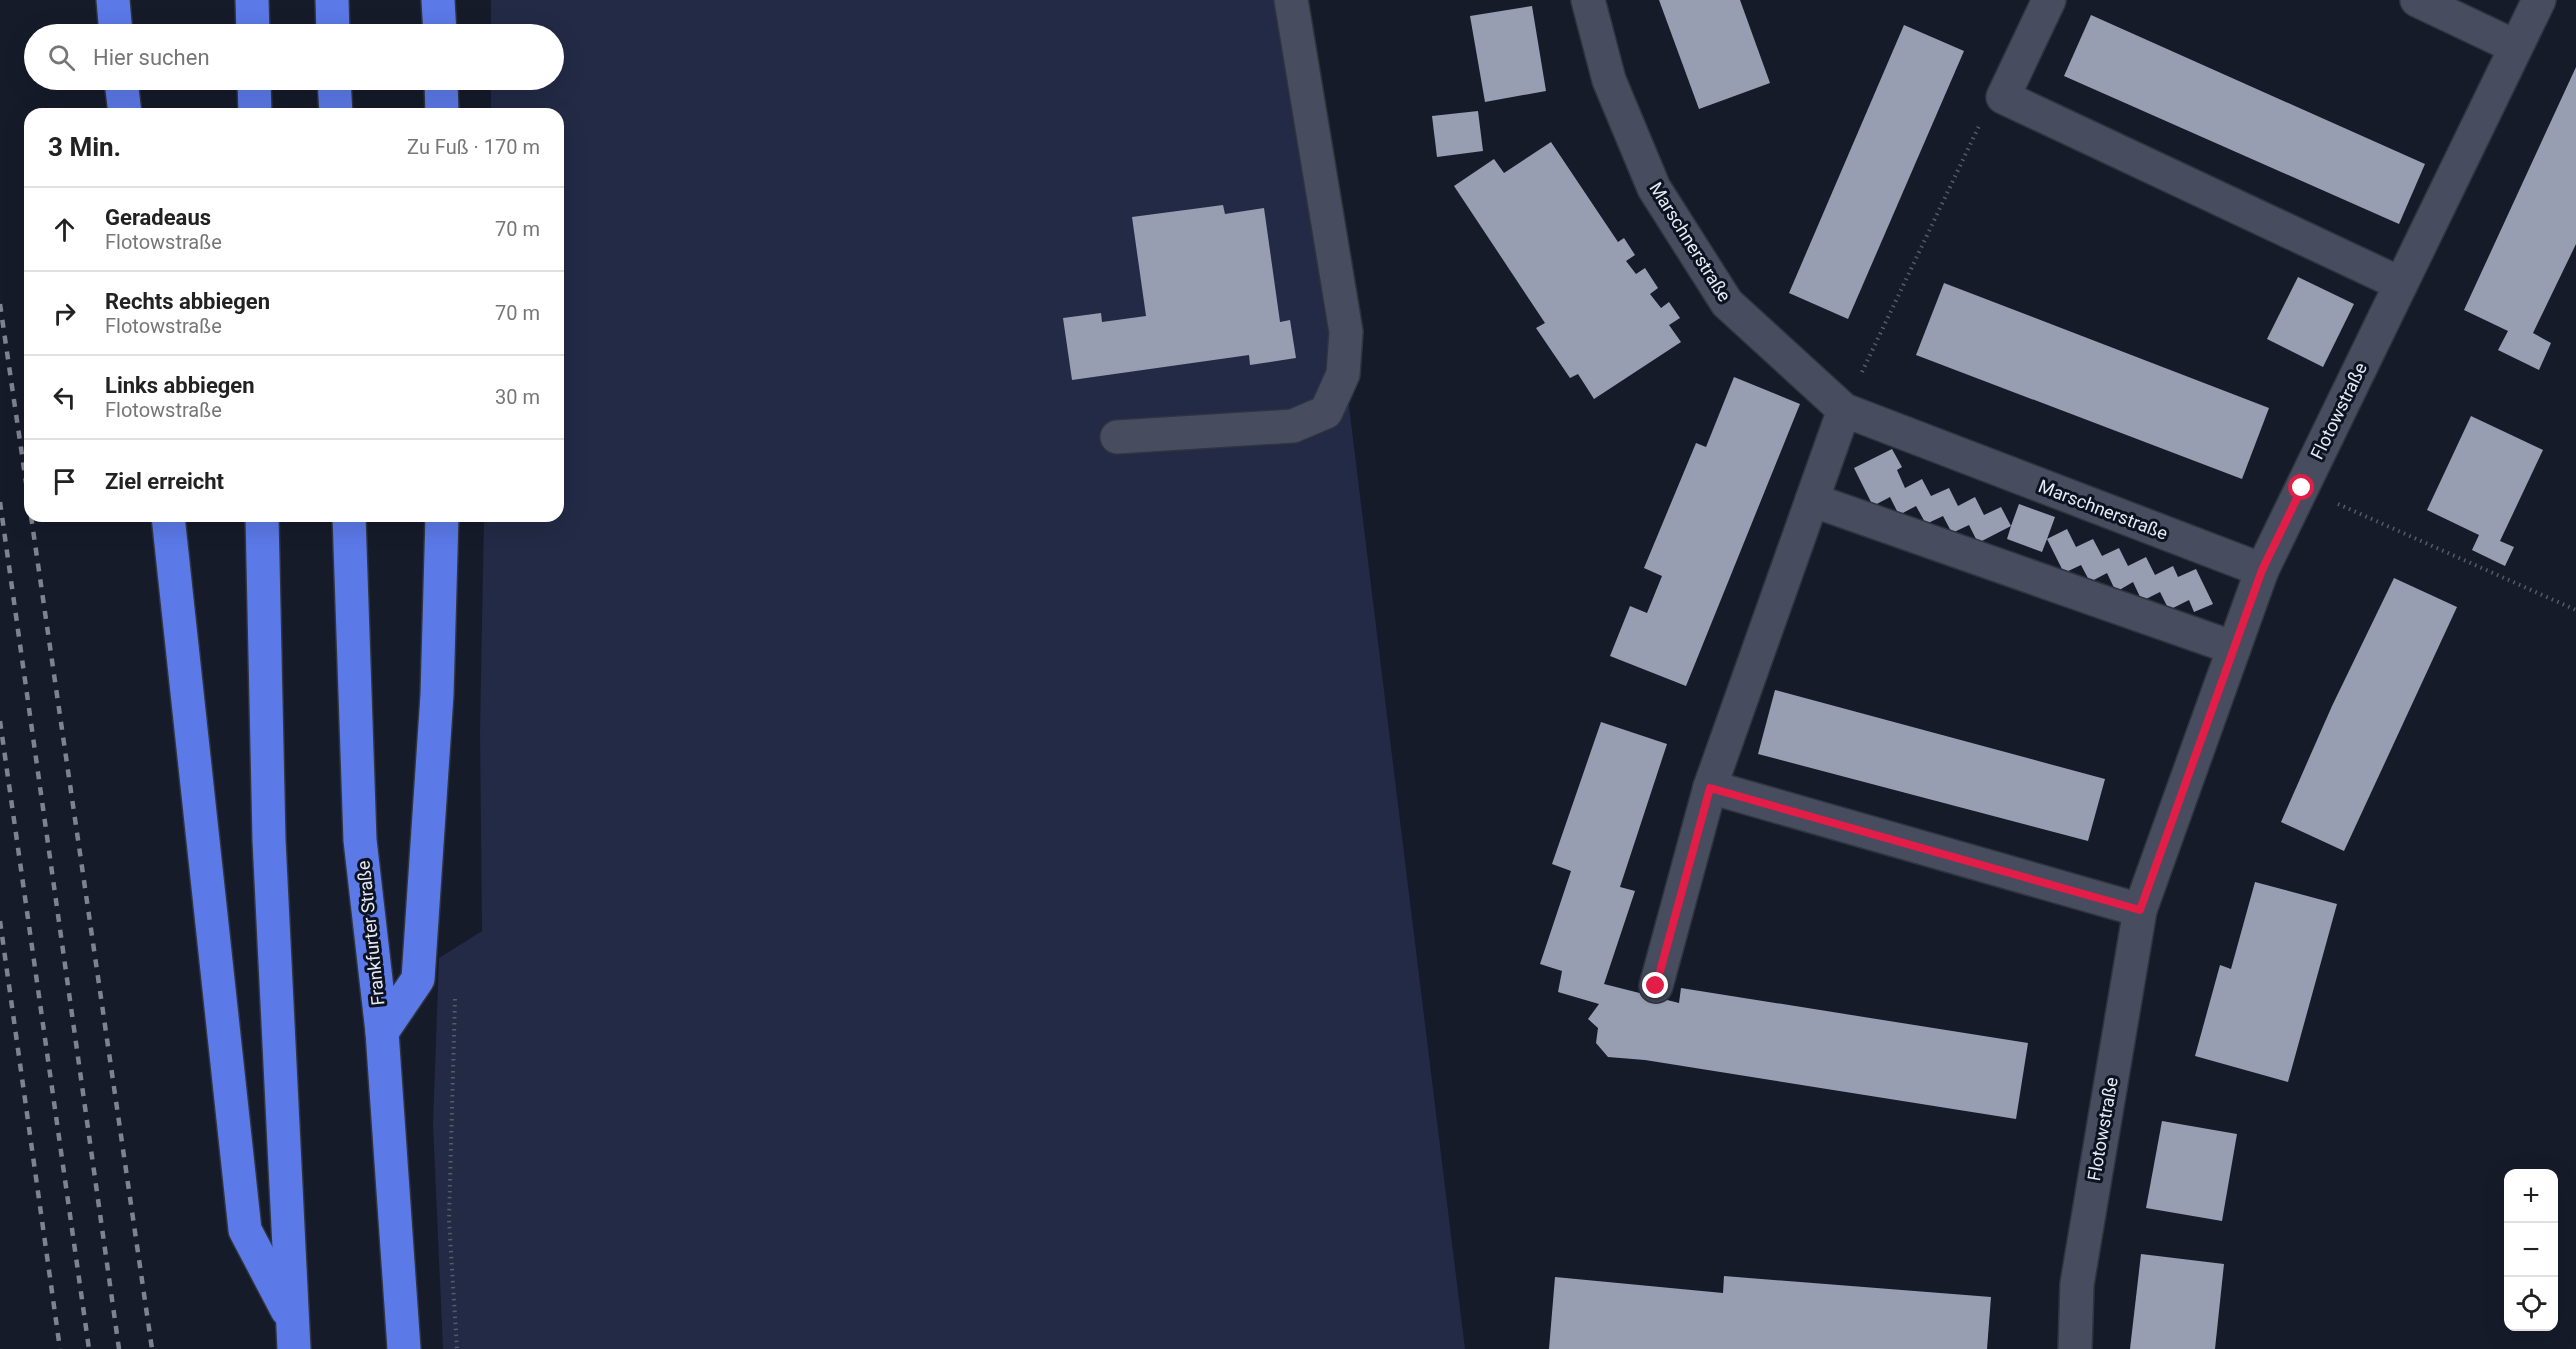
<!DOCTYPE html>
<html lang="de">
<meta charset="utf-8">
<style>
body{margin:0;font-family:Roboto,sans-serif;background:#f2f2f2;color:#222}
.controls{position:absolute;right:18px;bottom:18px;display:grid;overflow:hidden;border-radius:12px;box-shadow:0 6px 24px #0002}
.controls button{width:54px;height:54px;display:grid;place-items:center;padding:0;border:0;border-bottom:2px solid #e0e0e0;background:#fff;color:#222;font:30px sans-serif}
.stop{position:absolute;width:18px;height:18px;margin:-14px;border:4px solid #e11d48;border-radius:50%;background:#fff}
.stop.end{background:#e11d48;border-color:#fff;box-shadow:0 2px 6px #0008}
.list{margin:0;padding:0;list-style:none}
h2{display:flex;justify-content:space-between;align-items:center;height:78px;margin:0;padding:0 24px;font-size:26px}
h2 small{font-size:20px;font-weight:400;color:#767676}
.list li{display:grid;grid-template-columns:39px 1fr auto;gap:18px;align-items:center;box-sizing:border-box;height:84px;padding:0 24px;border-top:2px solid #e0e0e0}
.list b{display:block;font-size:22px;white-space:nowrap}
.list p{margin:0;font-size:20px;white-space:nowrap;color:#767676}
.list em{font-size:20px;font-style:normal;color:#767676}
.icon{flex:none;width:33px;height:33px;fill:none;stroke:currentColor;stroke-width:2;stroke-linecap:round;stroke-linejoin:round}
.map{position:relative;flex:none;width:2576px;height:1349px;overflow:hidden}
.search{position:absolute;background:#fff;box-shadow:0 6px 24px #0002;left:24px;top:24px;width:540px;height:66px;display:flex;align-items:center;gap:15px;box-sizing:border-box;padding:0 21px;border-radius:33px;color:#767676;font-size:22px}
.panel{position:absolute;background:#fff;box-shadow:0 6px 24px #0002;left:24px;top:108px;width:540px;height:414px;border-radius:18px}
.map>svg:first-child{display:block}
.green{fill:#222a46}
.building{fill:#979eb2}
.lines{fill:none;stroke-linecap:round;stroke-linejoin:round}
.minor-casing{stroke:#30343f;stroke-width:36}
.highway-casing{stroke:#30343f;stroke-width:36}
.path{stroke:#565b69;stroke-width:4;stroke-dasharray:1.5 4.5;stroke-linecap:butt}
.minor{stroke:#474d5f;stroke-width:33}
.highway{stroke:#5b79e7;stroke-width:33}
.rail{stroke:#7f8390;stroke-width:4.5;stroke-dasharray:8 8;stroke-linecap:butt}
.route{stroke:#e11d48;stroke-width:8}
.labels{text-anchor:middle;stroke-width:6;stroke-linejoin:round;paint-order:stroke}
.street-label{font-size:18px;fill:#e6eaf5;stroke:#0d1220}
</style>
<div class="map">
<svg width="2576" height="1349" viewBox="0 0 2576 1349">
<rect width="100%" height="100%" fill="#161b2a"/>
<polygon class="green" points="491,0 1299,0 1465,1349 443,1349 433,1124 439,958 482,931 480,732 484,516 558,516 558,114 491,114 491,80 554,80 554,34 491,34"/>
<g class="building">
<polygon points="1659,0 1740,0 1770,83 1699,109"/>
<polygon points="1532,6 1546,91 1485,102 1470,16"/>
<polygon points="2091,15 2425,164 2399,224 2064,76"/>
<polygon points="1904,25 1964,51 1848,319 1789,293"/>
<polygon points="2576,67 2576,244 2533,333 2551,343 2539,370 2498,350 2508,331 2464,310"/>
<polygon points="1478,111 1483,151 1437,157 1432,116"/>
<polygon points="1551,142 1618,242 1624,238 1635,255 1626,261 1636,274 1645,268 1658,288 1650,294 1661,308 1669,302 1680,318 1669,325 1681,342 1594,399 1578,374 1570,378 1536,328 1545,323 1454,186 1494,159 1504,173"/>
<polygon points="1223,205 1225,214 1264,208 1280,322 1290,320 1296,358 1250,365 1249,355 1072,380 1063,318 1101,313 1102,322 1146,316 1132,217"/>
<polygon points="2298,277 2354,304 2323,367 2267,339"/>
<polygon points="1944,283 2269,408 2242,479 1916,355"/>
<polygon points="1734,377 1800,404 1686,686 1610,656 1630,606 1647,613 1662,576 1644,568 1696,443 1706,447"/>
<polygon points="2471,416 2543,450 2500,541 2514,547 2505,566 2472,550 2479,535 2427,510"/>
<polygon points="1892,449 1902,467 1897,470 1905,488 1922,479 1931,496 1949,488 1958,506 1975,497 1984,515 2001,507 2011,526 2019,504 2055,517 2047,539 2067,529 2076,547 2093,539 2102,556 2119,548 2128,566 2146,557 2155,575 2173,566 2178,577 2196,569 2213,604 2194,612 2189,600 2169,610 2160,592 2142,601 2133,582 2116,592 2107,573 2090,582 2081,565 2064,573 2047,539 2042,552 2007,539 2011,526 1978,543 1969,525 1952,533 1943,516 1926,524 1916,506 1899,515 1890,497 1873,506 1854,468"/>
<polygon points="2394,578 2457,607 2344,851 2281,822 2332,706"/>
<polygon points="1775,690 2105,779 2088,841 1758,754"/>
<polygon points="1601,722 1667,744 1620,887 1635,891 1604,984 1679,1003 1681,988 2028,1043 2016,1119 1645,1060 1608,1057 1596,1043 1598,1028 1588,1019 1599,1004 1558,992 1562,971 1540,964 1571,871 1552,864"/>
<polygon points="2255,882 2337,904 2288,1082 2195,1056 2220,965 2231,969"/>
<polygon points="2162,1121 2237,1134 2222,1221 2146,1208"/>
<polygon points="2141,1254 2224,1264 2215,1349 2130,1349"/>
<polygon points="1724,1276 1991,1297 1987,1349 1549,1349 1555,1277 1723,1293"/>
</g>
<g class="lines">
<g class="minor-casing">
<g id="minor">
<polyline points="1588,0 1609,80 1654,188 1727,303 1844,410 2262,570"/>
<polyline points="2049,0 2003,97 2401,284"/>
<polyline points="2417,0 2516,47"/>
<polyline points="1117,437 1293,426 1326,412 1343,374 1346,332 1291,0"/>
<polyline points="1812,500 2234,648"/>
<polyline points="1710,787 2140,910"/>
<polyline points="1656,986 1710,787 1844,410"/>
<polyline points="2075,1349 2077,1284 2140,910 2262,570 2539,0"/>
</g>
</g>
<g class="highway-casing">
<g id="highway">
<polyline points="113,0 116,34"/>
<polyline points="252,0 253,34"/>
<polyline points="332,0 333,34"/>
<polyline points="438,0 440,34"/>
<polyline points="121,80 125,114"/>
<polyline points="254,80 255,114"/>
<polyline points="334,80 336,114"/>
<polyline points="441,80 442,114"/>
<polyline points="168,516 245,1230 287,1310"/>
<polyline points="262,516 269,840 294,1349"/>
<polyline points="349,516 360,840 382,1032 404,1349"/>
<polyline points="382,1032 418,979 437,695 442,516"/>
</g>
</g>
<g class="path">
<polyline points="1862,372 1979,126"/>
<polyline points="2338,504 2576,610"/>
<polyline points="455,999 449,1220 457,1349"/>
</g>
<use href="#minor" class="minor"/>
<use href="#highway" class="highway"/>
<g class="rail">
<polyline points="0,304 30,510"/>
<polyline points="0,502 119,1349"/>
<polyline points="31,516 152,1349"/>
<polyline points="0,721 89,1349"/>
<polyline points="0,921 60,1349"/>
</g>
</g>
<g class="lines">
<polyline class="route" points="1656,986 1710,788 2140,910 2262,570 2302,488"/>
</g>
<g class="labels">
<g class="street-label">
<text transform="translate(1690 242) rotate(58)" y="6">Marschnerstraße</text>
<text transform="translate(2339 411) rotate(-64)" y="6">Flotowstraße</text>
<text transform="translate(2103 510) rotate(21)" y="6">Marschnerstraße</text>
<text transform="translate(371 933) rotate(-96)" y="6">Frankfurter Straße</text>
<text transform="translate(2103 1129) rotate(-80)" y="6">Flotowstraße</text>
</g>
</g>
</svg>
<div class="controls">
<button>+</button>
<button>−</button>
<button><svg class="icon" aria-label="locate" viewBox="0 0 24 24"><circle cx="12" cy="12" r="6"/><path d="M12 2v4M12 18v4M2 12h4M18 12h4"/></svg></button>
</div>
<div class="stop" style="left:2302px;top:488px"></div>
<div class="stop end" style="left:1656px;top:986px"></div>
<div class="search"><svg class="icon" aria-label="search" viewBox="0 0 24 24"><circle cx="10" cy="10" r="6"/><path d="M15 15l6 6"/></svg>Hier suchen</div>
<section class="panel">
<h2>3 Min.<small>Zu Fuß · 170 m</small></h2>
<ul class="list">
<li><svg class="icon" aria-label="ahead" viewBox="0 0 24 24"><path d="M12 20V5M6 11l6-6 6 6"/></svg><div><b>Geradeaus</b><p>Flotowstraße</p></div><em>70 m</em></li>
<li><svg class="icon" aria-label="right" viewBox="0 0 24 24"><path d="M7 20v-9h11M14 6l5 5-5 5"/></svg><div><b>Rechts abbiegen</b><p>Flotowstraße</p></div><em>70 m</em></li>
<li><svg class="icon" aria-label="left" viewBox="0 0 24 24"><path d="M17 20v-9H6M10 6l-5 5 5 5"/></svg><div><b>Links abbiegen</b><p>Flotowstraße</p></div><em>30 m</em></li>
<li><svg class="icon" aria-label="arrive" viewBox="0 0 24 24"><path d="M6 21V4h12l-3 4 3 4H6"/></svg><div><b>Ziel erreicht</b></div></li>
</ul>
</section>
</div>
